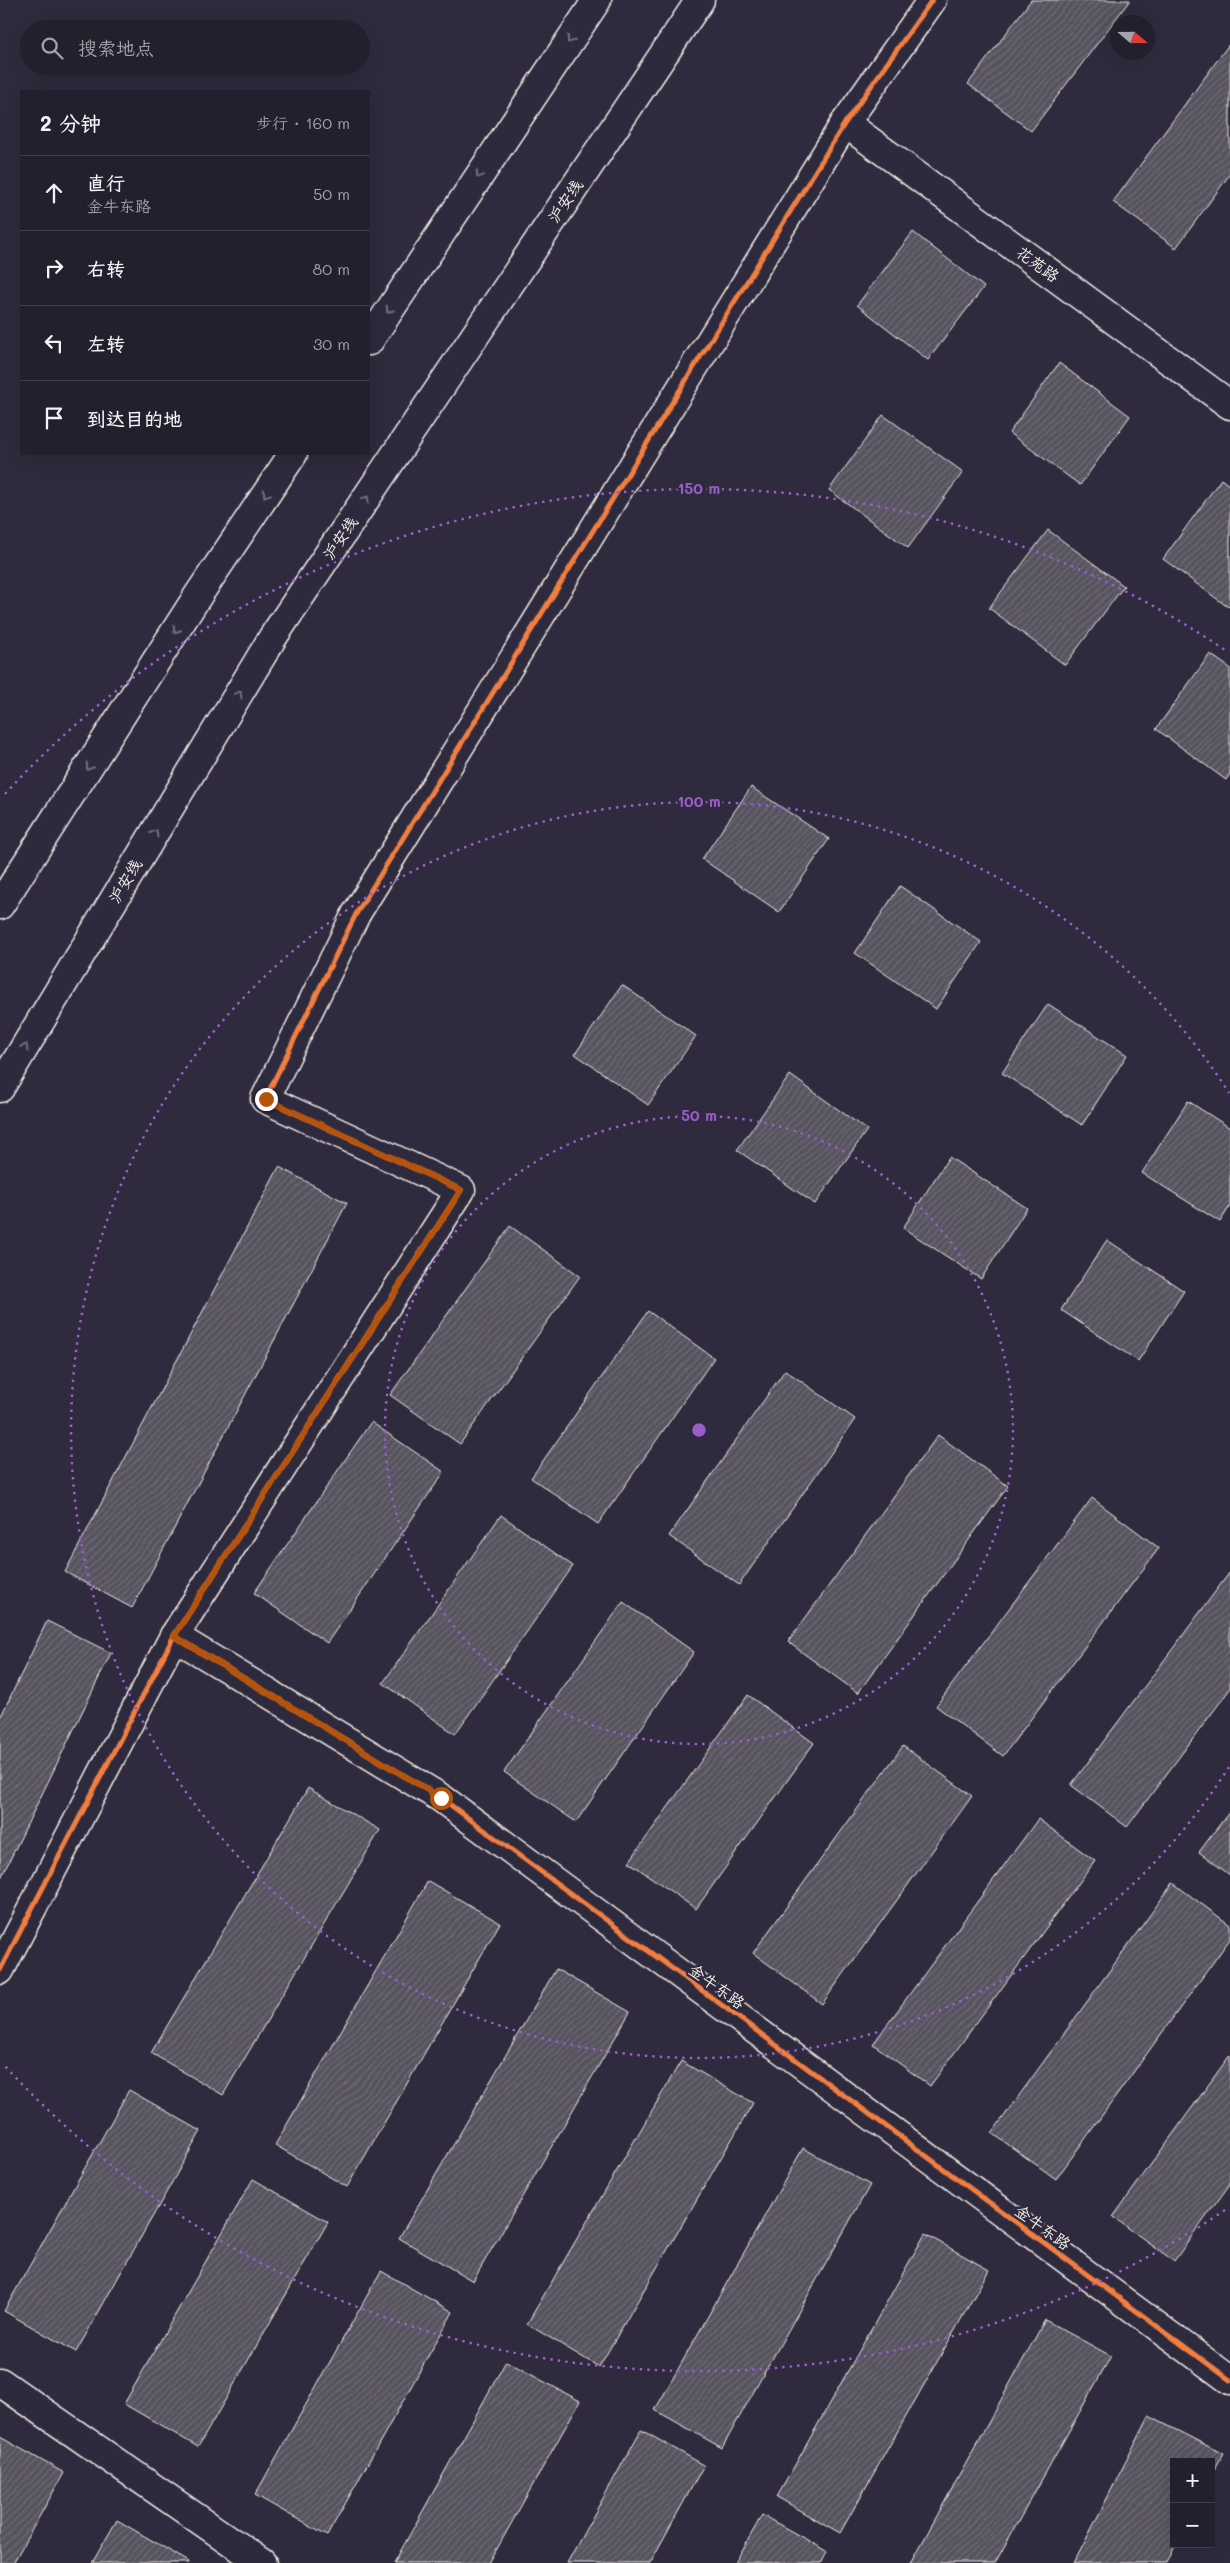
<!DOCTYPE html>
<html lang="zh">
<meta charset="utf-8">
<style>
body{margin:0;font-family:Mali,"LXGW WenKai TC",sans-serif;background:#2f2d3a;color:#f1f3f6}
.controls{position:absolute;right:15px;bottom:15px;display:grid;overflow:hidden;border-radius:0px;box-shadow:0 5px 20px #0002}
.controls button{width:45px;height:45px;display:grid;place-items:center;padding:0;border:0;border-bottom:1px solid #403e4a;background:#23202e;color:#f1f3f6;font:25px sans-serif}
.compass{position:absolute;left:1110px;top:15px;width:45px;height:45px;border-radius:50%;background:#23202e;box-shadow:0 5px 20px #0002;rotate:110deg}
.stop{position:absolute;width:15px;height:15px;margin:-11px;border:4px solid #b45309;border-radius:50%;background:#fff}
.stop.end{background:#b45309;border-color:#fff;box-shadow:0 1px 5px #0008}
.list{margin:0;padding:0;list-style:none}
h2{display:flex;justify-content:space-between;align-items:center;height:65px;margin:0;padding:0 20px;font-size:21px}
h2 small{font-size:16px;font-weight:400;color:#a3a3aa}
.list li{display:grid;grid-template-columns:32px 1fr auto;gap:15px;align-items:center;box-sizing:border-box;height:75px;padding:0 20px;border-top:1px solid #403e4a}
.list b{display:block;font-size:19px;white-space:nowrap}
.list p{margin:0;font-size:16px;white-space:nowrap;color:#a3a3aa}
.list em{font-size:16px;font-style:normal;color:#a3a3aa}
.icon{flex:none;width:28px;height:28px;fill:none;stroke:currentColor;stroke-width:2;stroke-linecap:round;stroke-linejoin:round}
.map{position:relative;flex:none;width:1230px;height:2563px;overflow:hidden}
.search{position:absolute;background:#23202e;box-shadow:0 5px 20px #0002;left:20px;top:20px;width:350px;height:55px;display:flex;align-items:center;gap:12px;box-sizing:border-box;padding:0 18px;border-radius:28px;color:#a3a3aa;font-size:19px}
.panel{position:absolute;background:#23202e;box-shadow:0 5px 20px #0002;left:20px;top:90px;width:350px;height:365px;border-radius:0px}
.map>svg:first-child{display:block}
.building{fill:url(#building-hatch);stroke:#f4f1e8}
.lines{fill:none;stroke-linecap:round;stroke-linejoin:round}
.street-casing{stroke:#f4f1e8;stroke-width:31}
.highway-casing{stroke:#f4f1e8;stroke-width:31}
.street{stroke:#2f2a3d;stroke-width:28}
.highway{stroke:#2f2a3d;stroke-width:28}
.cycleway-casing{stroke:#2f2a3d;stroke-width:8}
.cycleway{stroke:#f27e40;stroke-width:5}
.oneway{stroke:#747079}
.route{stroke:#b45309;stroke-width:6}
.ring{fill:none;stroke:#995dc9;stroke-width:2.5;stroke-dasharray:2.5 5}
.labels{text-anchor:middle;stroke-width:5;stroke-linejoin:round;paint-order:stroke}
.street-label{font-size:16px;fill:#f4f1e8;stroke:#2f2a3d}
.centre{fill:#995dc9;stroke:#2f2a3d;stroke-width:2.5}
.ring-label{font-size:15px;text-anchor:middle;font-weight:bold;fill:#995dc9;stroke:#2f2a3d;stroke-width:5;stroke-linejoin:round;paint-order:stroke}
</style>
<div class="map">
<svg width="1230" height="2563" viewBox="0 0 1230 2563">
<defs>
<pattern id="building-hatch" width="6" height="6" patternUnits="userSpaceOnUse" patternTransform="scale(1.25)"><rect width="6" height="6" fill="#56525f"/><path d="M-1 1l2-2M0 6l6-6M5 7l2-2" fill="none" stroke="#6f6b76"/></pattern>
</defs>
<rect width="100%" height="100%" fill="#2f2a3d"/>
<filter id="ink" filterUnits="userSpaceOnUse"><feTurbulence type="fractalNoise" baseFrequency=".02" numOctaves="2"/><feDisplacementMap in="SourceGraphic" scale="10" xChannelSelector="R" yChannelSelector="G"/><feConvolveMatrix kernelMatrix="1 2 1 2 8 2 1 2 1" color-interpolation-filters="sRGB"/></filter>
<g filter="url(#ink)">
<g class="building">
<polygon points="1031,0 1130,0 1031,131 968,84"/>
<polygon points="1230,43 1230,174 1176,248 1113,202"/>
<polygon points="913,232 984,287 928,360 857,305"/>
<polygon points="1059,363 1130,416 1080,485 1009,433"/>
<polygon points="883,415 963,472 908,548 829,490"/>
<polygon points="1221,479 1230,486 1230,605 1228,607 1163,559"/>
<polygon points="1048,530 1124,586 1065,665 989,608"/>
<polygon points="1210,654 1230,668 1230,774 1226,780 1156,729"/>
<polygon points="751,787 829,839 779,912 702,859"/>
<polygon points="900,886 981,942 936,1009 855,953"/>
<polygon points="622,985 696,1036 648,1105 575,1054"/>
<polygon points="1048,1004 1127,1055 1082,1125 1002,1073"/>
<polygon points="790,1075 867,1130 815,1204 737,1150"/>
<polygon points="1188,1101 1230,1128 1230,1206 1220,1222 1142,1173"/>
<polygon points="949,1157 1027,1208 981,1279 903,1228"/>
<polygon points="279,1167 347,1203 132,1608 65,1572"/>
<polygon points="510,1226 580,1276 460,1444 390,1395"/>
<polygon points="1107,1240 1184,1291 1138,1361 1061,1310"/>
<polygon points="648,1311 714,1358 598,1524 531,1478"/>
<polygon points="785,1370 855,1419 739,1585 669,1536"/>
<polygon points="371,1422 444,1472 327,1643 254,1593"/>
<polygon points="938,1435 1008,1486 858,1693 788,1642"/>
<polygon points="1092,1498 1159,1548 1003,1756 936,1706"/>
<polygon points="501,1515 573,1566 455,1734 383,1683"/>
<polygon points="1230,1572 1230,1689 1127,1827 1071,1785"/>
<polygon points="623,1602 694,1652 576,1822 504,1772"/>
<polygon points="47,1621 111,1653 0,1880 0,1718"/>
<polygon points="748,1695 814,1743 696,1909 629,1862"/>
<polygon points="903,1746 972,1796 822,2004 753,1953"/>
<polygon points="308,1788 380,1830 223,2095 151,2053"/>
<polygon points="1230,1811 1230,1875 1199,1852"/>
<polygon points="1038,1819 1095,1861 930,2086 873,2044"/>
<polygon points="428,1881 500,1923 347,2187 275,2145"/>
<polygon points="1173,1883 1230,1925 1230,1939 1056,2179 992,2133"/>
<polygon points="556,1969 630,2012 473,2281 399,2238"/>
<polygon points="1230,2055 1230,2184 1174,2261 1113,2217"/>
<polygon points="681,2061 753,2103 599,2367 527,2324"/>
<polygon points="129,2090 201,2131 76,2352 4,2311"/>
<polygon points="803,2148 870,2185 722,2448 655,2410"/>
<polygon points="253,2179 328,2222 198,2447 124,2404"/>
<polygon points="925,2234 989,2270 840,2533 777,2497"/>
<polygon points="381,2271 453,2312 327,2536 255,2495"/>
<polygon points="1045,2320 1111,2356 995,2563 911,2563"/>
<polygon points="506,2361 580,2401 489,2563 394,2563"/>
<polygon points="1149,2416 1223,2454 1211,2476 1211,2462 1174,2462 1174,2544 1176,2544 1167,2563 1074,2563"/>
<polygon points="641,2430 704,2465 650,2563 567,2563"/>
<polygon points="0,2437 64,2473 13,2563 0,2563"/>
<polygon points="762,2515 827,2551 821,2563 735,2563"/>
<polygon points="117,2520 189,2562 189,2563 92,2563"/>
</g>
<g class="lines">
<g class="street-casing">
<g id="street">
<polyline points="845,123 1230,405"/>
<polyline points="174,1636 441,1798 1230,2380"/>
<polyline points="0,1970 174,1636 461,1190 265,1099 356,914 845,123 932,0"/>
<polyline points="0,2382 262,2563"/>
</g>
</g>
<g class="highway-casing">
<g id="highway">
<polyline points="369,341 597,0"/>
<polyline points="0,905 199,594 293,454"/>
<polyline points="0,1088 273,637 700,0"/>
</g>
</g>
<use href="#street" class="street"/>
<use href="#highway" class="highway"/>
<g class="cycleway-casing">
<g id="cycleway">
<polyline points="174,1636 441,1798 1230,2380"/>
<polyline points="0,1970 174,1636 461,1190 265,1099 356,914 845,123 932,0"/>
</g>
</g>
<use href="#cycleway" class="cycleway"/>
</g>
<defs><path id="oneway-chevron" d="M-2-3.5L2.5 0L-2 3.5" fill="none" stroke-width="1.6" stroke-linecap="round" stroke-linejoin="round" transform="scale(1.25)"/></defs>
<g class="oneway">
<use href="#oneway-chevron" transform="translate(570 40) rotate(124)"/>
<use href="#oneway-chevron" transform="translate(479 175) rotate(124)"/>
<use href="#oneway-chevron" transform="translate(389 310) rotate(124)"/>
<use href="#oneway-chevron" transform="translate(266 494) rotate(124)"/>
<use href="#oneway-chevron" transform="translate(366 499) rotate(-56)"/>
<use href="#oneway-chevron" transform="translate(176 630) rotate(123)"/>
<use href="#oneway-chevron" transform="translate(239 694) rotate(-59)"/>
<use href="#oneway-chevron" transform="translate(89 767) rotate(123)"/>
<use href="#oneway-chevron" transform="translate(155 833) rotate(-59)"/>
<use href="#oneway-chevron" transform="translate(25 1047) rotate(-59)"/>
</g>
</g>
<g class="lines" filter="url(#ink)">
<polyline class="route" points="266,1099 461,1190 174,1636 441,1798"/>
</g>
<g class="ring">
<circle cx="699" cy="1430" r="314"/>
<path d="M1229 1767A628 628 0 1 1 1229 1093"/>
<path d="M1225 2210A941 941 0 0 1 5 2066M5 794A941 941 0 0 1 1225 650"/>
</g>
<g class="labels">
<g class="street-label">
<text transform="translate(565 201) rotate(-56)" y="6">沪安线</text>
<text transform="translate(1038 264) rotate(36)" y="6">花苑路</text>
<text transform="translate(340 538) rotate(-56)" y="6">沪安线</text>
<text transform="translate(125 881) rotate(-59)" y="6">沪安线</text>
<text transform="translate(717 1986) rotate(36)" y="6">金牛东路</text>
<text transform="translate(1043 2227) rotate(36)" y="6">金牛东路</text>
</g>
</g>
<circle cx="699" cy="1430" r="8" class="centre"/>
<g class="ring-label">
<text x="699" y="494">150 m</text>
<text x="699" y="807">100 m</text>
<text x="699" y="1121">50 m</text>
</g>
</svg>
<div class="controls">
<button>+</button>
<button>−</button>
</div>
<svg class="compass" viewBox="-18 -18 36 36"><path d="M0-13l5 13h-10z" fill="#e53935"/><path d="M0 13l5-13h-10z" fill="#a3a3aa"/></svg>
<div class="stop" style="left:441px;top:1798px"></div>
<div class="stop end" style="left:266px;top:1099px"></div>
<div class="search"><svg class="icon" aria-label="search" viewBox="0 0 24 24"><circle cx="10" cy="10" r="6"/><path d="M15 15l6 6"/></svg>搜索地点</div>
<section class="panel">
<h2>2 分钟<small>步行 · 160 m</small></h2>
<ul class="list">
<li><svg class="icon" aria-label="ahead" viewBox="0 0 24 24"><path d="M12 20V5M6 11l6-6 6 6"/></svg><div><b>直行</b><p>金牛东路</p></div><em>50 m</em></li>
<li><svg class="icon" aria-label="right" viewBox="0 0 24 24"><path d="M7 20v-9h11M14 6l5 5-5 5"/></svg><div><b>右转</b></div><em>80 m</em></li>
<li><svg class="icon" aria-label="left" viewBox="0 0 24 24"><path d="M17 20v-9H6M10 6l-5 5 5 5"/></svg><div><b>左转</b></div><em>30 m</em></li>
<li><svg class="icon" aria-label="arrive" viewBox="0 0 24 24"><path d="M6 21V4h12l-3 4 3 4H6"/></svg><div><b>到达目的地</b></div></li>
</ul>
</section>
</div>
